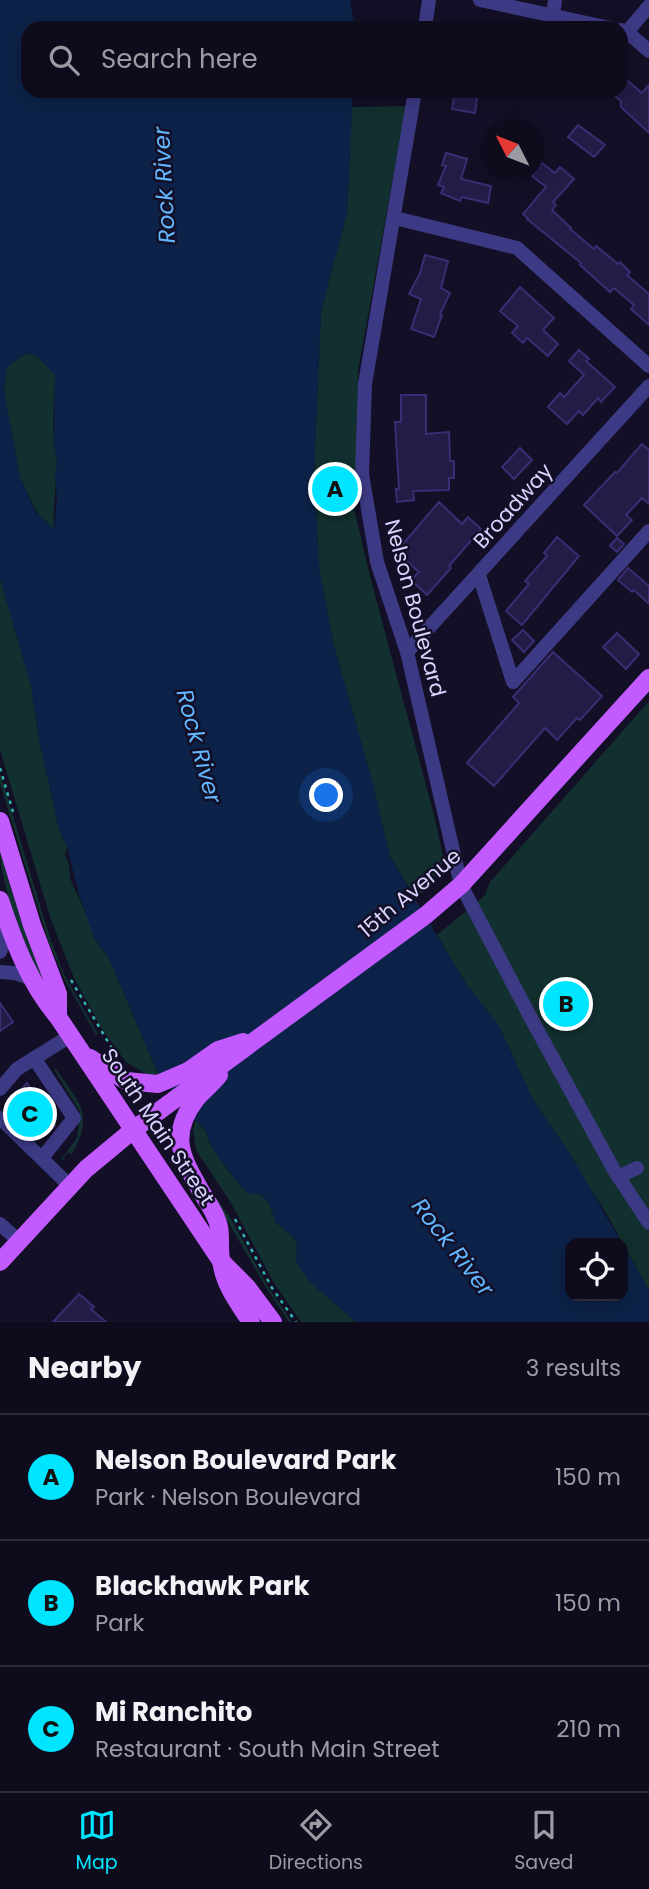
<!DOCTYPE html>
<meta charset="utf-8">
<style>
body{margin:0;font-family:Poppins,sans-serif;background:#1c1929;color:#f1f3f6}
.controls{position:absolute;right:21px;bottom:21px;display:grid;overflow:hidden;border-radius:14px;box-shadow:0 4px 18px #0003}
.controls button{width:63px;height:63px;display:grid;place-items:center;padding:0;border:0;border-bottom:2px solid #2e2b3b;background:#0e0b1c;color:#f1f3f6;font:35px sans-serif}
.compass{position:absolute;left:481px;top:119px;width:63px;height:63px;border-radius:50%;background:#0e0b1c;box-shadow:0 4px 18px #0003;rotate:312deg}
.you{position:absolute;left:327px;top:796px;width:24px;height:24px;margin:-18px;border:5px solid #fff;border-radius:50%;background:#1a73e8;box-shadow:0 0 0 10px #1a73e833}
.badge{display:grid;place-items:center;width:46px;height:46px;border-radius:50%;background:#00e5ff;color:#111;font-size:23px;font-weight:700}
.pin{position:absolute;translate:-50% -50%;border:4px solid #fff;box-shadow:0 2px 7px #0006}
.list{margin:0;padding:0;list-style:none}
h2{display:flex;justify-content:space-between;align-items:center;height:91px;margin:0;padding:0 28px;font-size:30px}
h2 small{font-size:23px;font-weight:400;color:#9b9ba3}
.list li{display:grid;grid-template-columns:46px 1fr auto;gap:21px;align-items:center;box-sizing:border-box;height:126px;padding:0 28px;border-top:2px solid #2e2b3b}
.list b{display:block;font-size:26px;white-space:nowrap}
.list p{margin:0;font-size:23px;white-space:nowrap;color:#9b9ba3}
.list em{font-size:23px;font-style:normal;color:#9b9ba3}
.icon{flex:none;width:38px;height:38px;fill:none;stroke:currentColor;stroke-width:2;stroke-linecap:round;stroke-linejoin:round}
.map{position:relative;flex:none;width:649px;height:1322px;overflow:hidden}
.search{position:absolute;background:#0e0b1c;box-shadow:0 4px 18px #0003;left:21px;right:21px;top:21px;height:77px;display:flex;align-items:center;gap:18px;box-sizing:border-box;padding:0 24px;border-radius:21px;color:#9b9ba3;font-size:26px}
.sheet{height:469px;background:#0e0b1c}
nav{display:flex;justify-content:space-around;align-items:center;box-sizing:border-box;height:98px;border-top:2px solid #2e2b3b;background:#0e0b1c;font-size:19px;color:#9b9ba3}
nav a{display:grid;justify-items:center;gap:4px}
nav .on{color:#00e5ff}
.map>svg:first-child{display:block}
.green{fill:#12302f}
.water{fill:#0c2248;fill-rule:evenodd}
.building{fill:#241b47;stroke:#3b2d73;stroke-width:2}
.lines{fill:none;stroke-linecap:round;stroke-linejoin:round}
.path{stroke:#2fb8b0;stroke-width:2.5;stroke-dasharray:3.5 5;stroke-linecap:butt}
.minor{stroke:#3d3a85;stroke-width:14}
.major{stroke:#c25bff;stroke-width:18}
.labels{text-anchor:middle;stroke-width:5;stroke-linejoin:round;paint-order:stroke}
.street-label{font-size:21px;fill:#d9d4ff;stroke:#130f26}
.water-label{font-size:23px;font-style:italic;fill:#62b6ff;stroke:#130f26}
</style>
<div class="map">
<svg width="649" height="1322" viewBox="0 0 649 1322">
<rect width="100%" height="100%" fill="#130f26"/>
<g class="green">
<polygon points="406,106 358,371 359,436 353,505 370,576 435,819 444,861 429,889 415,897 390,857 372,781 333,642 319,568 314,472 321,311 347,213 352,107"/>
<path d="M27 353 37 356 55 375C55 397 52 420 54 442 54 449 58 457 57 464 56 486 53 508 54 530L38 514 20 478 4 391 7 367Z"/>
<path d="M0 578 31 685 39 740 59 828 67 847 65 856C72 865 68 874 72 883 77 894 82 904 86 915L90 916 94 938 109 958 158 1074H146L126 1062 102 1029 74 978 50 917 0 750Z"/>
<polygon points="649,701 649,1291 605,1211 533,1100 498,1024 466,984 437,935 485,895 490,882"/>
<polygon points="0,773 50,938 64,974 98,1034 96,1035 65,980 48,940 0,783"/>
<path d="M0 846 43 975 40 977C23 939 0 888 0 846Z"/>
<path d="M53 1068 57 1070C79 1103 95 1114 72 1154L68 1153 64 1157 65 1159 60 1161 77 1138 80 1112Z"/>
<path d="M195 1121C207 1127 207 1138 213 1148 221 1164 236 1179 247 1193L261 1194 269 1203 276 1223 292 1235 297 1244 296 1262 309 1281 356 1322H301L274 1283 231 1203 196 1150 193 1129Z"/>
<polygon points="203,1179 231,1219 267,1285 292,1322 289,1322 267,1289"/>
</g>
<path class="water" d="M0 0H350L355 28H28V91H353L347 213 321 311 314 472 319 568 333 642 372 781 390 857 466 984 498 1024 533 1100 569 1152 622 1243H570V1296H623V1244L649 1291V1322H356L309 1281 296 1262 297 1244 292 1235 276 1223 269 1203 261 1194 247 1193C236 1179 222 1164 213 1148 207 1138 207 1127 195 1121L158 1074 109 958 94 938 79 895 67 847 59 828 39 740 31 685 0 578ZM26 353 37 356 55 375 54 441 57 463 55 476 57 498 54 529 37 514 20 478 4 391 7 367Z"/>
<g class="building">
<polygon points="621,75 642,93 649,85 649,133 621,107 621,101 609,91 621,91"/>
<polygon points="455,91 478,91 475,113 452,109"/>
<polygon points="578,125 605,145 594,157 568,137"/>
<polygon points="446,153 467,159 461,179 491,186 488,203 462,197 460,201 441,193 444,187 438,185 446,166 442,165"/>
<polygon points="542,163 555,173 560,167 574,179 553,202 556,205 552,210 571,228 570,229 594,249 596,246 618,264 620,262 630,272 627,275 649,294 649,325 631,309 634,305 614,288 610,292 580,265 581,263 527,219 528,218 523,214 546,187 532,176"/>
<polygon points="425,255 448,261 441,288 450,293 440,314 442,315 434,337 411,329 421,299 409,294 420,273"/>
<polygon points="520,287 554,318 543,330 558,344 548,356 527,338 523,343 512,333 518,326 500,311"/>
<polygon points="579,350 589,359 586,361 615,387 601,402 598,398 583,415 579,411 567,424 548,407 560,393 564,397 584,375 569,361"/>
<polygon points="401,395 426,395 426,434 449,432 450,461 454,461 454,478 449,478 449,490 413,491 414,500 397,502 396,489 399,489 395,422 401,422"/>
<polygon points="642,444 649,450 649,504 642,498 626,515 632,520 617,536 584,505 615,472 617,473"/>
<polygon points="520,448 532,460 514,479 502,467"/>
<polygon points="439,502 462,524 468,517 481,529 449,566 451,568 427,595 411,580 419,572 396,552"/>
<polygon points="557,537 579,556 522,625 506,611 529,584 525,581 547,556 544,553"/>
<polygon points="617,538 624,544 617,552 610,546"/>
<polygon points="628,568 649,586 649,604 634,590 632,592 618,580"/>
<polygon points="523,630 534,641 524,652 512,640"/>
<polygon points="617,633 639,654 626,669 603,647"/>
<polygon points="553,652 602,696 580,720 577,718 557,740 545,728 494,786 467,763 519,703 513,697"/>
<polygon points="0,1003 13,1022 0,1031"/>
<polygon points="27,1083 55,1126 36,1138 26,1123 22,1126 7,1106"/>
<polygon points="79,1294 94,1307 91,1309 106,1322 53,1322"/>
</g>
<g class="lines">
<g class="path">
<polyline points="0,768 13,812"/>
<polyline points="71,980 116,1055"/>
<polyline points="235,1219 272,1288 296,1322"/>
</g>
<g class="minor">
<polyline points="480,0 610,28"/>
<polyline points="553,16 555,0"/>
<polyline points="425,28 429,0"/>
<polyline points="621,30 627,32 649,51"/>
<polyline points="627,32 649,6"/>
<polyline points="415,91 365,384 362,474 377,562 407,652 461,885 533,1022 614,1170 649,1223"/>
<polyline points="395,218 517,248 649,366"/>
<polyline points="479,575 513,682 649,531"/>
<polyline points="407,652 649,386"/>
<polyline points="0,952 8,924"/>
<polyline points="0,972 14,973 31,978"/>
<polyline points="34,1058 74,1118 42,1158"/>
<polyline points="0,1089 17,1069 70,1036"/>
<polyline points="0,1118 70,1186"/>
<polyline points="618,1177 637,1168"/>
<polyline points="0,1224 19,1241"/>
</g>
<g class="major">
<polyline points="0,821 32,925 58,994 58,1017"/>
<path d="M0 900C14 942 29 983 58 1017L221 1261 247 1287 273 1322"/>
<polyline points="90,1058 126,1081 158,1084 188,1071 218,1050 243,1042"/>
<path d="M219 1075C212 1084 203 1091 196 1099 168 1136 182 1158 202 1193 208 1203 217 1215 219 1227 221 1237 219 1248 221 1259 223 1283 238 1303 251 1322"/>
<polyline points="0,1262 86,1169 133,1130 426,915 461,885 649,678"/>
</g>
</g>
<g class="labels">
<g class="street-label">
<text transform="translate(513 506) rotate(-48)" y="7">Broadway</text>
<text transform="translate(415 608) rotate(75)" y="7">Nelson Boulevard</text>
<text transform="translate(410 893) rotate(-40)" y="7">15th Avenue</text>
<text transform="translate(158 1127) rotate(56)" y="7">South Main Street</text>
</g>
<g class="water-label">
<text transform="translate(164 185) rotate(-93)" y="8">Rock River</text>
<text transform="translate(199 746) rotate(75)" y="8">Rock River</text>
<text transform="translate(453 1247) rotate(52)" y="8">Rock River</text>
</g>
</g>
</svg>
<div class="controls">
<button><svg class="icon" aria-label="locate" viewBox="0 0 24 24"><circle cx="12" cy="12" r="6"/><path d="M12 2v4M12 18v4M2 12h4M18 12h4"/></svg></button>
</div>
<svg class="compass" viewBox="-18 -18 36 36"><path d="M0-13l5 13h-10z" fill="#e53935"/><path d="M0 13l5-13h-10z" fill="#9b9ba3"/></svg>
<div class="you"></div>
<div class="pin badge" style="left:335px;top:489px">A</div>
<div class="pin badge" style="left:566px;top:1004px">B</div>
<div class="pin badge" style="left:30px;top:1114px">C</div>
<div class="search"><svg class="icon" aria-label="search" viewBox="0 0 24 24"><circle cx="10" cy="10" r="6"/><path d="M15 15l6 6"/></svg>Search here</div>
</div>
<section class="sheet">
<h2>Nearby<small>3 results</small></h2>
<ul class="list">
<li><span class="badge">A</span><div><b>Nelson Boulevard Park</b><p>Park · Nelson Boulevard</p></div><em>150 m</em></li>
<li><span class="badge">B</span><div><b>Blackhawk Park</b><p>Park</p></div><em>150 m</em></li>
<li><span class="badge">C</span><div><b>Mi Ranchito</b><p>Restaurant · South Main Street</p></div><em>210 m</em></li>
</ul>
</section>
<nav>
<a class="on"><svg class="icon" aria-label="map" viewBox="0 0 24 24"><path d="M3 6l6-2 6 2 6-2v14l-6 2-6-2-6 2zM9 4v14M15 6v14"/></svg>Map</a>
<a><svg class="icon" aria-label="directions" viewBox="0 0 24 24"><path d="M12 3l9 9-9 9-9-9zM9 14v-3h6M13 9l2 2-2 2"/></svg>Directions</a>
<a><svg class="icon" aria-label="saved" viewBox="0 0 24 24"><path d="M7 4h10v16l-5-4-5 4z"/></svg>Saved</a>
</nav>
